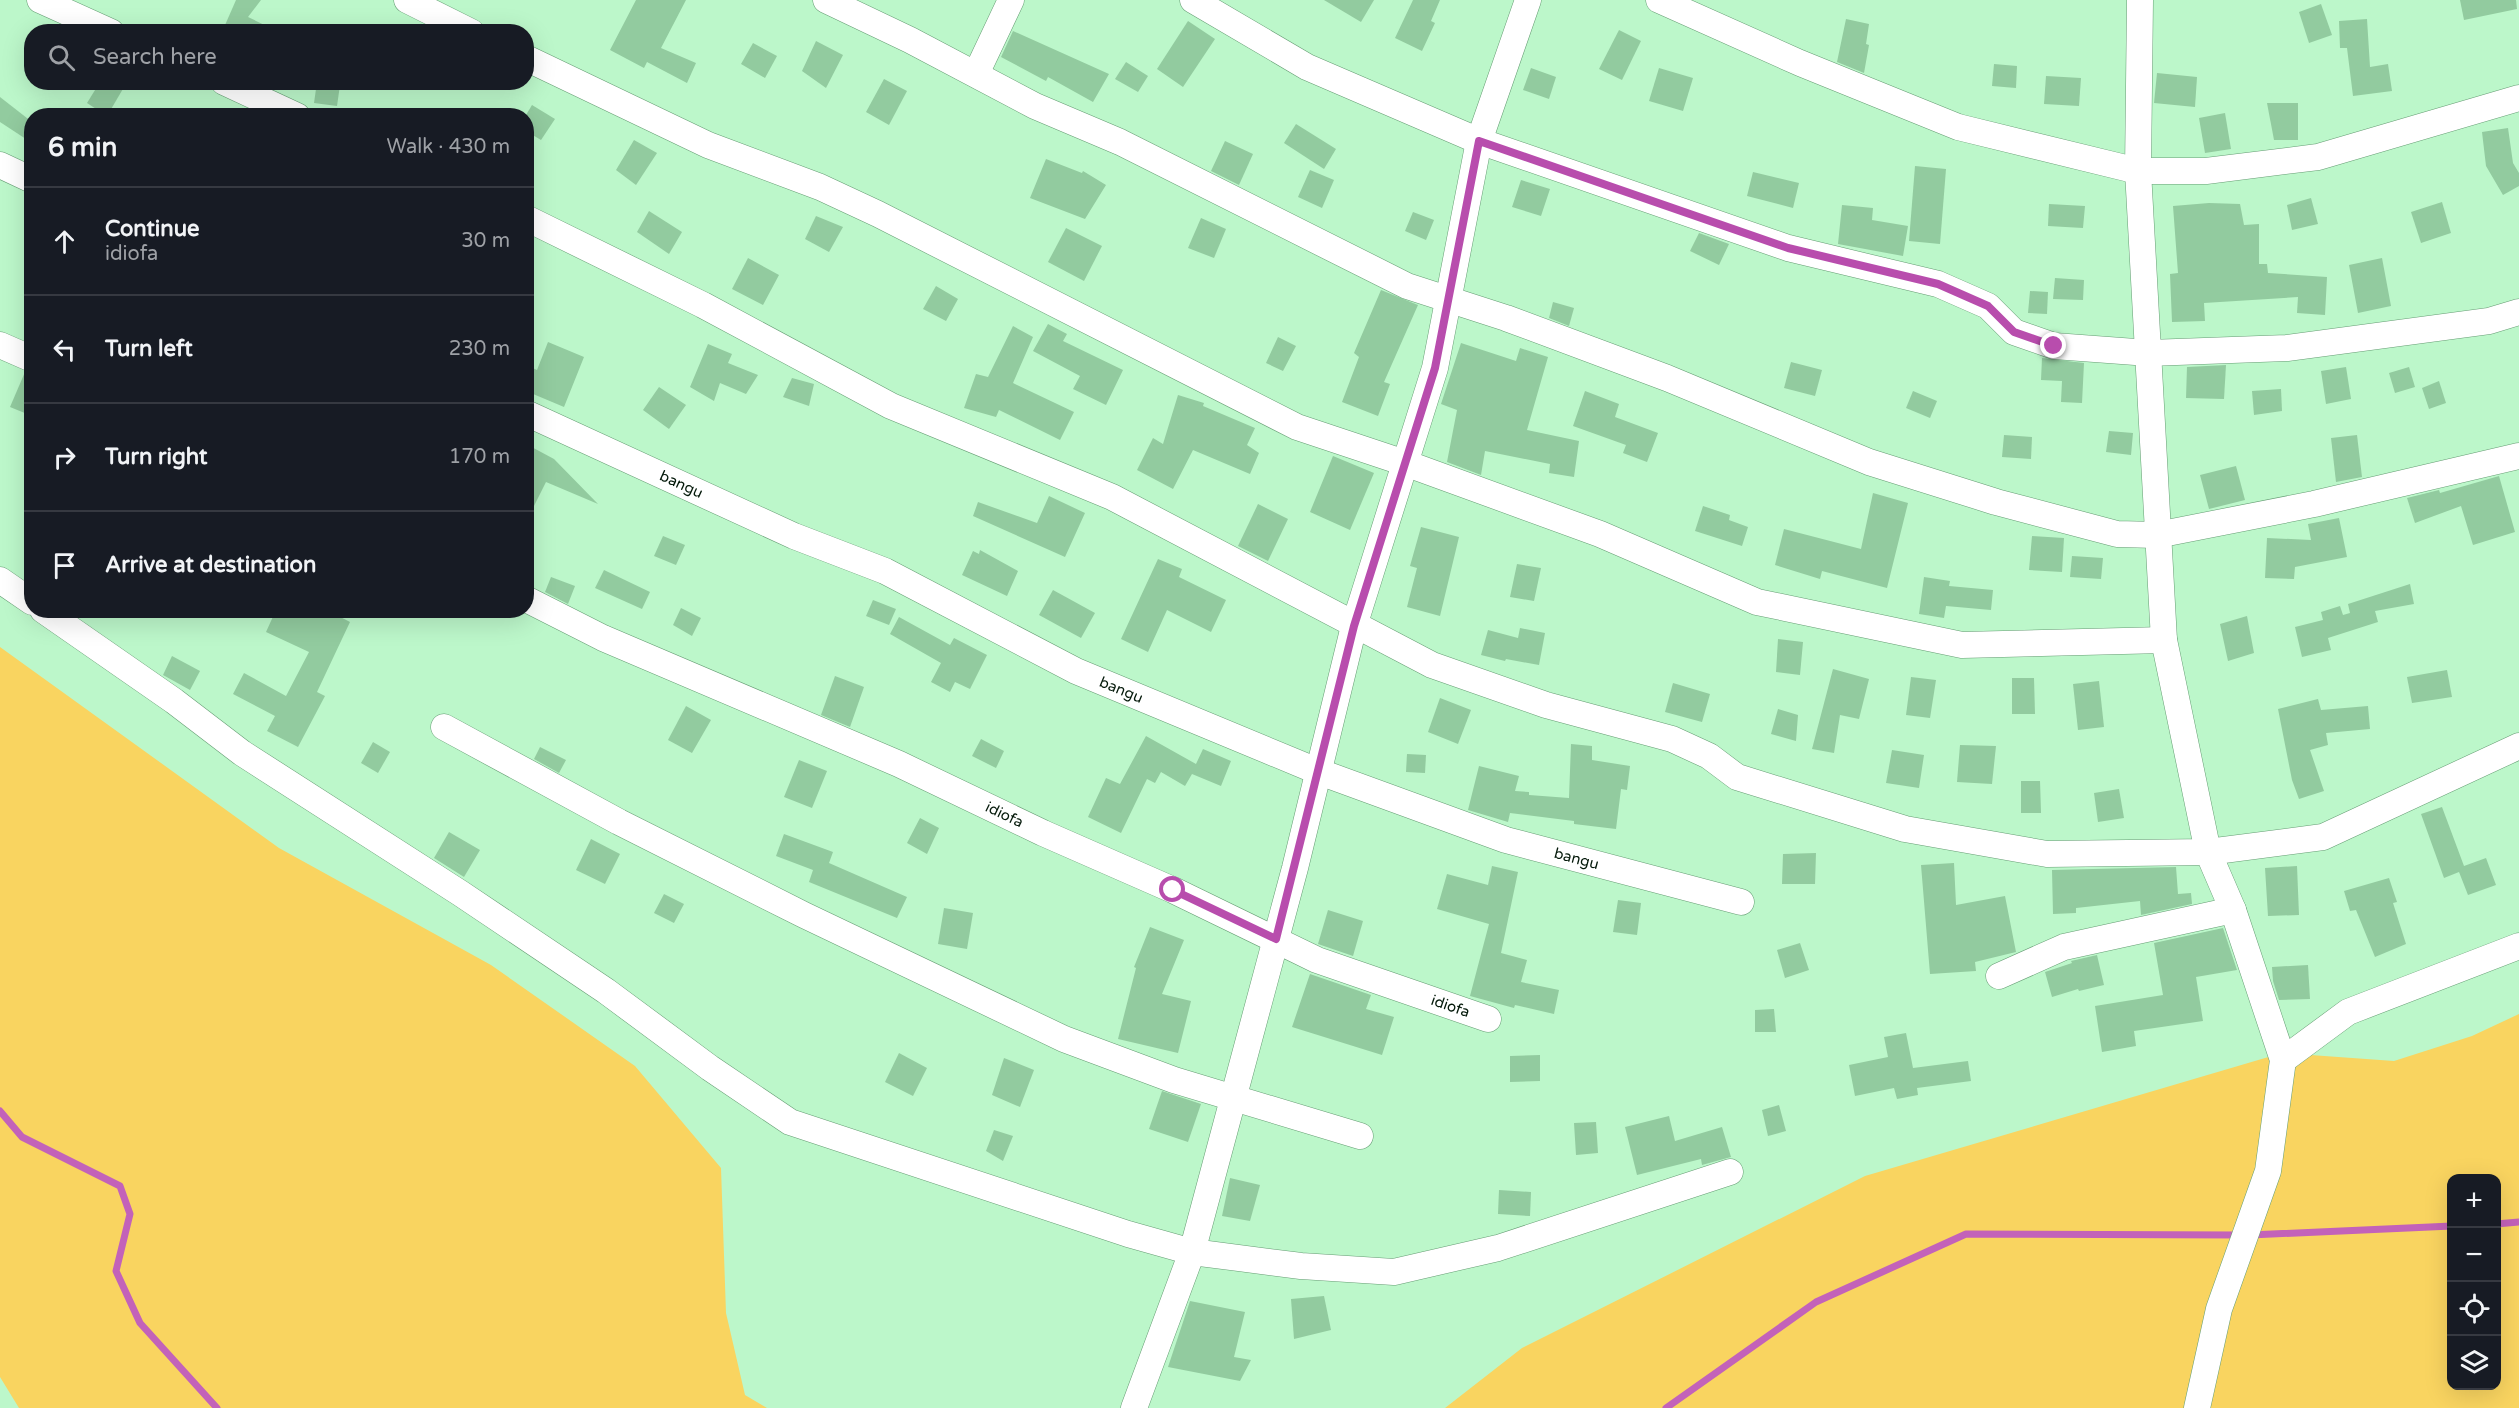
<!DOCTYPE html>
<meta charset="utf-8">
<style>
body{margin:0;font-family:"Varela Round",sans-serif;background:#242831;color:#f1f3f6}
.controls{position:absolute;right:18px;bottom:18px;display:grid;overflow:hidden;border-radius:12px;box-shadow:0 6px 24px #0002}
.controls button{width:54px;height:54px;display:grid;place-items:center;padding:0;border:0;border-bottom:2px solid #363941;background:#171b24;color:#f1f3f6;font:30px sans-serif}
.stop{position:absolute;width:18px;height:18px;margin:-14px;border:4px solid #b84dad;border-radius:50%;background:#fff}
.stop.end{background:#b84dad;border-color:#fff;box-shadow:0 2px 6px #0008}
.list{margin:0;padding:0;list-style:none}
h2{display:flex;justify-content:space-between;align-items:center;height:78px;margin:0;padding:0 24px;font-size:26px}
h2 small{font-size:20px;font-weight:400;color:#9ea1a6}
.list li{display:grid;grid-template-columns:39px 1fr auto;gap:18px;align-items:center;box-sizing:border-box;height:108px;padding:0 24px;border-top:2px solid #363941}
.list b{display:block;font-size:22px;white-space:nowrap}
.list p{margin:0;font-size:20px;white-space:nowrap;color:#9ea1a6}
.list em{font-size:20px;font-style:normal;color:#9ea1a6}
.icon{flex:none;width:33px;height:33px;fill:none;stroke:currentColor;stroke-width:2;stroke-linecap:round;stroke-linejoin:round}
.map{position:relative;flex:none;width:2519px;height:1408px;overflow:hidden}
.search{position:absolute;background:#171b24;box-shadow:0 6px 24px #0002;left:24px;top:24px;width:510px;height:66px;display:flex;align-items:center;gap:15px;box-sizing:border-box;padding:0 21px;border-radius:24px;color:#9ea1a6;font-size:22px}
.panel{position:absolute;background:#171b24;box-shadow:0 6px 24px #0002;left:24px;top:108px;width:510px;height:510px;border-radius:24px}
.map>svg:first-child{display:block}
.green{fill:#f9d460;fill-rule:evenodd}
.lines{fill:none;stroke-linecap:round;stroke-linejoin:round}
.stream{stroke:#c362b9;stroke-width:7}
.building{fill:#92cb9f}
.street-casing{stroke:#669d74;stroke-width:27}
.street{stroke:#fff;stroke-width:26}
.route{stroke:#b84dad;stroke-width:8}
.labels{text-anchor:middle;stroke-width:6;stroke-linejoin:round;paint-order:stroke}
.street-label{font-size:15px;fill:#04190a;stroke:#fff}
</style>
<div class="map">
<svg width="2519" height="1408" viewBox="0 0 2519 1408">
<rect width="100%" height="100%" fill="#bcf7ca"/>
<g class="green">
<polygon points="0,647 279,848 491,965 635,1066 721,1168 726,1313 745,1395 767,1408 19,1408 0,1377"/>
<path d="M2519 1014V1408H1445L1522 1348 1865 1176 2282 1053 2394 1061 2472 1036ZM2452 1178H2496V1386H2452Z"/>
</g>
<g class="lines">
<g class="stream">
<polyline points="0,1111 22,1137 120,1186 130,1214 116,1271 140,1323 217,1408"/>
<polyline points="2496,1224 2519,1222"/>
<polyline points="2250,1235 2452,1226"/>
<polyline points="1666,1408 1816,1302 1966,1234 2239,1235"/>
</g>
</g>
<g class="building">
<polygon points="236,0 261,0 248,17 279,32 222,32"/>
<polygon points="636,0 686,0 661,48 696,63 687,83 647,62 644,68 610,50"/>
<polygon points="1324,0 1374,0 1361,22"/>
<polygon points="1413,0 1440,0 1431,21 1435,23 1422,51 1395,38"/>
<polygon points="2460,0 2516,0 2517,9 2464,20"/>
<polygon points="2321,4 2332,35 2309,43 2299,12"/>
<polygon points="1846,19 1869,24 1866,44 1869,45 1864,73 1837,62"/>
<polygon points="2367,19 2370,67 2388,64 2392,91 2353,96 2347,48 2340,48 2339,21"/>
<polygon points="1188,21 1215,39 1183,87 1157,69"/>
<polygon points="1619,30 1641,41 1622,80 1599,69"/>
<polygon points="1013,31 1109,74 1093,102 1048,77 1046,81 1001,57"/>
<polygon points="816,41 843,55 826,88 802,71"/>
<polygon points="753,43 777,56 765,78 741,64"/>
<polygon points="1126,62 1148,76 1138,92 1115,79"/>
<polygon points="1994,64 2017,66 2016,88 1992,86"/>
<polygon points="1531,68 1556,77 1549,99 1523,90"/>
<polygon points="1659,68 1693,78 1683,111 1649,101"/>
<polygon points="2157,73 2197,77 2195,107 2154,103"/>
<polygon points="2046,76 2081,78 2079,106 2044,104"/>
<polygon points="884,79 907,91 889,125 866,112"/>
<polygon points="100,82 127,82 107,116 87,103"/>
<polygon points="317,82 340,85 337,106 314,103"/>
<polygon points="0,97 32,122 32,143 0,122"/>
<polygon points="2267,103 2298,103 2298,140 2274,140"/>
<polygon points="532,105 555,119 541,140 526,131 526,115"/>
<polygon points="2225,113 2231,149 2205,153 2199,118"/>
<polygon points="1296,124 1336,149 1324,169 1284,143"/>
<polygon points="2508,128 2513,163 2519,173 2519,186 2503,195 2486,166 2482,132"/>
<polygon points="634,140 657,153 636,185 616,170"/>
<polygon points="1225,141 1253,154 1239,185 1211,171"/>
<polygon points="1046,159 1082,173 1083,171 1106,185 1085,219 1030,198"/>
<polygon points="1915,166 1946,169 1940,244 1909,241"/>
<polygon points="1310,170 1334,180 1322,208 1298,197"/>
<polygon points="1753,172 1799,183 1793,208 1747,196"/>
<polygon points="1521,180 1550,189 1541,216 1512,207"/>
<polygon points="2311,198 2318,224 2292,230 2287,205"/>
<polygon points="2442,202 2451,233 2421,243 2411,212"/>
<polygon points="2209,203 2240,204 2244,225 2259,224 2259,264 2267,264 2268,273 2327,277 2325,315 2297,313 2298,297 2204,303 2205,321 2172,322 2170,274 2178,273 2173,206"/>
<polygon points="2049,204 2085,206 2083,228 2048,226"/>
<polygon points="1842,205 1873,208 1872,220 1908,226 1903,256 1838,244"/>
<polygon points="649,211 682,232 669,254 637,232"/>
<polygon points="1413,212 1434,220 1426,240 1405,231"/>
<polygon points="816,216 843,227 829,252 805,239"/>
<polygon points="1201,218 1226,229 1214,258 1188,248"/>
<polygon points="1066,228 1102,246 1084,281 1048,262"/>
<polygon points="1699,233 1729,244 1719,265 1690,251"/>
<polygon points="748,258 779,275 763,305 732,289"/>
<polygon points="2382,258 2391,306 2358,313 2349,265"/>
<polygon points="2055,278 2084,280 2083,300 2053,299"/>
<polygon points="936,286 958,299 946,321 923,309"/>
<polygon points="1381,290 1418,305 1384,382 1390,384 1378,416 1342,402 1359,357 1354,353"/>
<polygon points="2030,291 2048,292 2047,314 2028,313"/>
<polygon points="1553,302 1574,308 1569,326 1549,318"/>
<polygon points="1048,324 1067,334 1063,341 1123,370 1106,405 1073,389 1080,376 1033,351"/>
<polygon points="1013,326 1033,337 1013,383 1074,412 1060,440 999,410 996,417 964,408 976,374 988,377"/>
<polygon points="1278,337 1296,346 1283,371 1266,363"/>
<polygon points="548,342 584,357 564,407 526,391 526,365 537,370"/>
<polygon points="1461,343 1516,361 1520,348 1548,357 1527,430 1579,441 1574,477 1549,473 1550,464 1485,451 1481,475 1447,462 1457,410 1441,404"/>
<polygon points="708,344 732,354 728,363 758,375 746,394 720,383 714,401 690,387"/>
<polygon points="2042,358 2084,363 2082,403 2061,402 2062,381 2041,380"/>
<polygon points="1791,362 1822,370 1815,396 1784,388"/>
<polygon points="2226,365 2224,399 2186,398 2187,367"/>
<polygon points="2346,367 2351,399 2326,404 2321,371"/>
<polygon points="2409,367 2415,387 2395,393 2389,373"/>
<polygon points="25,372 32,374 32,416 10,407"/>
<polygon points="792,378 814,384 809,406 783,397"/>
<polygon points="2439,381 2446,403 2429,409 2422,388"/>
<polygon points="659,387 686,405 669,429 643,410"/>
<polygon points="2281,389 2282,411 2254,415 2252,391"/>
<polygon points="1585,391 1619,404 1615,417 1658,433 1647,462 1623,453 1626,445 1573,426"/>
<polygon points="1913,391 1937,401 1930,418 1906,408"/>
<polygon points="1178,395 1204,403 1203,406 1255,428 1247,445 1259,453 1250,474 1193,450 1173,489 1137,470 1153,438 1163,444"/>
<polygon points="2109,431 2133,433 2131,455 2106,452"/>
<polygon points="2004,435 2032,437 2031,459 2002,457"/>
<polygon points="2357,435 2362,477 2336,482 2331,438"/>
<polygon points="526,444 554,459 598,504 546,482 526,522"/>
<polygon points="1333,456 1374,473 1350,530 1310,512"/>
<polygon points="2236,466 2245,500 2209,509 2200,475"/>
<polygon points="2499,476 2515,532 2473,545 2461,506 2415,523 2407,498 2439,490 2440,493"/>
<polygon points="1873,493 1908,503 1887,588 1822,571 1820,579 1775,565 1784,529 1861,549"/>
<polygon points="1049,496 1085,513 1065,557 973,516 978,502 1037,523"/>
<polygon points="1258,504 1288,519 1268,561 1238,546"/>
<polygon points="1703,506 1730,515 1729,520 1748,527 1742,546 1695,531"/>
<polygon points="2339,518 2347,557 2295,567 2294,579 2265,578 2267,538 2311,540 2308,524"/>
<polygon points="1421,527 1459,537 1440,616 1407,607 1417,568 1410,566"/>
<polygon points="663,536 685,545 676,565 654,556"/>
<polygon points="2032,536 2064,538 2062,572 2029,570"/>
<polygon points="980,550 1018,571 1007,596 962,575 973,551 979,554"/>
<polygon points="2072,556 2103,558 2101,579 2070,577"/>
<polygon points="1158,559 1182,569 1179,577 1226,600 1211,632 1167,610 1148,652 1121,639"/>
<polygon points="1517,564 1541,568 1534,601 1510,597"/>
<polygon points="604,570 650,592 642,609 595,588"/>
<polygon points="551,577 575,586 568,604 545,592"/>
<polygon points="1924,577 1950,581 1949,586 1993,590 1991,610 1946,606 1944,618 1919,614"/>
<polygon points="2410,584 2414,604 2375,611 2378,622 2328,638 2331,650 2302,657 2295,627 2323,620 2321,612 2340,606 2343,615 2350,613 2348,604"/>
<polygon points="1053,590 1095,613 1081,638 1039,615"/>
<polygon points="873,600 896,609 889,625 866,616"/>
<polygon points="681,608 701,618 692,636 673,625"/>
<polygon points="276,610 327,610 350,622 317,692 325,696 298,747 267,731 275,716 233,694 244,673 286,696 309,652 266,632"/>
<polygon points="2247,616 2254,653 2228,661 2220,624"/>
<polygon points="899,617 950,645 954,638 987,655 970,689 955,682 950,692 931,682 941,663 890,634"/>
<polygon points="1520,628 1545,633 1539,665 1506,659 1505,661 1481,655 1488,630 1518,638"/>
<polygon points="1778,639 1803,642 1800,675 1776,672"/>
<polygon points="172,656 200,671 190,690 163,675"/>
<polygon points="1833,669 1869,679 1859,719 1840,715 1834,753 1812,749"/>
<polygon points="2447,670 2452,697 2412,703 2407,677"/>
<polygon points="835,676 864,687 850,727 821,715"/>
<polygon points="1911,677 1936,680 1930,718 1906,715"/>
<polygon points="2012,678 2034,678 2035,714 2012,714"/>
<polygon points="2099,681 2104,727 2078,730 2073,684"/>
<polygon points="1673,683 1710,694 1702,722 1665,712"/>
<polygon points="1440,698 1471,710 1458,744 1428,732"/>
<polygon points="2318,699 2321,710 2368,706 2370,729 2326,733 2328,745 2310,750 2324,791 2299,799 2292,780 2278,709"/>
<polygon points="686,706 711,720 692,753 668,740"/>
<polygon points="1778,709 1798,715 1796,741 1771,734"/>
<polygon points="1146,736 1196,764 1203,749 1231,761 1221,786 1192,774 1185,786 1161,772 1155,783 1147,779 1121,833 1088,817 1106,778 1120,784"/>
<polygon points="981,739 1004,751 996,768 972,756"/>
<polygon points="373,742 390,752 378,773 361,763"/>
<polygon points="1571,744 1592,746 1592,760 1630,766 1627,790 1621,789 1616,829 1574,824 1574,821 1510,813 1508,822 1468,810 1479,766 1519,776 1515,791 1529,792 1529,795 1569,798"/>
<polygon points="1960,745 1996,746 1992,784 1957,782"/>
<polygon points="540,747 566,760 559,773 534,759"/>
<polygon points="1892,750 1924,755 1919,788 1886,783"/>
<polygon points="1407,754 1426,755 1425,773 1406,772"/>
<polygon points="799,760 827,771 812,808 784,797"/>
<polygon points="2021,781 2040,781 2041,813 2021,813"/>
<polygon points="2119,789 2124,818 2098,822 2094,793"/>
<polygon points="2442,807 2464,866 2486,858 2496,885 2468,895 2459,872 2444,878 2421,814"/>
<polygon points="920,818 939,828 927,854 907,843"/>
<polygon points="449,832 480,850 464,877 434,858"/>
<polygon points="784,834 833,852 829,863 907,897 897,918 809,882 813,870 776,856"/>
<polygon points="591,839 620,854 605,884 576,870"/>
<polygon points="1816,853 1815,884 1782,884 1783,854"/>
<polygon points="1954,863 1956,905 2005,896 2016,952 1975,962 1976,971 1930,974 1921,865"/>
<polygon points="1492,866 1518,872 1501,953 1527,960 1521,982 1559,990 1554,1014 1515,1005 1514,1008 1470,996 1489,924 1437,909 1447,874 1488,885"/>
<polygon points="2297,866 2299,915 2268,916 2265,868"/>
<polygon points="2176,867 2178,894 2191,893 2192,904 2141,915 2140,901 2076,908 2076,913 2053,914 2052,870"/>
<polygon points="2389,878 2397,902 2393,903 2406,944 2375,957 2356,910 2350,911 2344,891"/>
<polygon points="664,894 684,904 674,923 654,913"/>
<polygon points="1618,900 1641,903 1637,935 1613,932"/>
<polygon points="944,908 973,913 967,949 938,944"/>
<polygon points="1328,910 1363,921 1353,956 1318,944"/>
<polygon points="1150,927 1184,940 1162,994 1191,1001 1178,1053 1118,1039 1136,968 1134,967"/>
<polygon points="2223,928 2237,970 2196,977 2203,1021 2134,1031 2136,1046 2102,1052 2095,1006 2163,995 2154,943"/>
<polygon points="1800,943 1809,970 1785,978 1777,950"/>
<polygon points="2097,955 2104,985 2079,991 2078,989 2052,997 2045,972 2072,963 2071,961"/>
<polygon points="2308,965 2310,999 2279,1000 2273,981 2272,967"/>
<polygon points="1310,974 1371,995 1366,1009 1394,1017 1382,1055 1292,1027"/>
<polygon points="1774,1009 1776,1032 1755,1032 1755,1010"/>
<polygon points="1906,1033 1913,1068 1968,1061 1971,1081 1917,1088 1918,1095 1897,1099 1894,1088 1855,1096 1849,1065 1888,1057 1884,1037"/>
<polygon points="899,1053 927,1068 913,1096 885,1082"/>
<polygon points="1540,1055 1540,1081 1510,1082 1510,1056"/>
<polygon points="1004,1058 1034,1070 1020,1107 992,1095"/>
<polygon points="1162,1091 1201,1104 1188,1142 1149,1129"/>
<polygon points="1779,1105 1786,1131 1768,1136 1762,1110"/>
<polygon points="1669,1116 1675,1141 1722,1127 1731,1157 1702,1165 1701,1159 1637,1175 1625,1127"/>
<polygon points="1596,1122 1598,1153 1576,1155 1574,1123"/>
<polygon points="994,1130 1013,1136 1003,1161 986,1151"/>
<polygon points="1230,1178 1260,1185 1250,1221 1222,1216"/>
<polygon points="1499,1190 1531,1192 1530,1216 1498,1214"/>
<polygon points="1324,1296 1331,1330 1294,1339 1291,1299"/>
<polygon points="1190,1301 1245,1312 1234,1357 1251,1360 1240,1381 1168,1367"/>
</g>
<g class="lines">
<g class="street-casing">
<g id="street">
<polyline points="40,0 111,32"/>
<polyline points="407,0 471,32"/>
<polyline points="826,0 910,40 1035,106 1120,142 1407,286 1506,318 1667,378 1869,462 1996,502 2117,534 2157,535 2314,504 2519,456"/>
<polyline points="1193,0 1307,67 1479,141 1788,248 1938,284 1988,306 2014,332 2054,346 2149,353 2287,348 2489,321 2519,312"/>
<polyline points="1659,0 1800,63 1958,127 2138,171 2206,171 2318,157 2519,98"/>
<polyline points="2140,0 2138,171 2164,640 2208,852 2233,910 2283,1060 2268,1171 2219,1309 2197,1408"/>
<polyline points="526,58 708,145 820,187 878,214 1297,427 1405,463 1600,534 1757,602 1962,645 2164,640"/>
<polyline points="976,74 1011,0"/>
<polyline points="224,82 297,116"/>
<polyline points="0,165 32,180"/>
<polyline points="526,218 703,305 891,406 1112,497 1432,665 1546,705 1672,739 1709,756 1737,777 1905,829 2047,854 2208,852 2323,837 2519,746"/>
<polyline points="0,345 32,359"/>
<path id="s1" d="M526 413 794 536 885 571 1076 671 1317 771 1506 840 1741 902"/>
<polyline points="0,580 32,602"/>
<path id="s2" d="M526 599 603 638 899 764 1043 833 1173 890 1317 960 1488 1019"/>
<polyline points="43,610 174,701 242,753 460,893 606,991 710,1068 790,1122 1128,1234 1192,1252 1301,1266 1394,1272 1498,1248 1730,1172"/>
<polyline points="444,727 619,822 804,915 1064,1039 1174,1080 1360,1136"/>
<polyline points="1999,976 2064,947 2233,910"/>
<polyline points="2283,1060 2348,1012 2519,946"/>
<polyline points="1134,1408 1192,1252 1295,868 1354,626 1435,368 1479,141 1528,0"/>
</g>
</g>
<use href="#street" class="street"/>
</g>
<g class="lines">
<polyline class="route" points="1173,890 1276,939 1354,626 1435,368 1479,141 1788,248 1938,284 1988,306 2014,332 2054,346"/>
</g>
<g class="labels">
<g class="street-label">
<text dy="5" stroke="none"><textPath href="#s1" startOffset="171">bangu</textPath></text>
<text dy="5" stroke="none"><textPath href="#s1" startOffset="657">bangu</textPath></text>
<text dy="5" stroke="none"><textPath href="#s2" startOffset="525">idiofa</textPath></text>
<text dy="5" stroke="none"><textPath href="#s1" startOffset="1143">bangu</textPath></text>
<text dy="5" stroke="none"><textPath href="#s2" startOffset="1011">idiofa</textPath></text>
</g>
</g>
</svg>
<div class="controls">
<button>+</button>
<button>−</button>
<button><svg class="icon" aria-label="locate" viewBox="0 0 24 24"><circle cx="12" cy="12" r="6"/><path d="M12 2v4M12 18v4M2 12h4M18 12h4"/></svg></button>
<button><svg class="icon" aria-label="layers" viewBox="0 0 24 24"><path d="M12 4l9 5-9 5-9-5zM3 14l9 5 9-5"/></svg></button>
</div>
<div class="stop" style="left:1173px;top:890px"></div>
<div class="stop end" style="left:2054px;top:346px"></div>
<div class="search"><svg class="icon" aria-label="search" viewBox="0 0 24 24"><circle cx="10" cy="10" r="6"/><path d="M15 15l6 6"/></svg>Search here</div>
<section class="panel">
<h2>6 min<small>Walk · 430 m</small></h2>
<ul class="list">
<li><svg class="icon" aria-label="ahead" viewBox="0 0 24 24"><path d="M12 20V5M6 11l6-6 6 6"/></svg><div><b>Continue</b><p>idiofa</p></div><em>30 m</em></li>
<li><svg class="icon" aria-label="left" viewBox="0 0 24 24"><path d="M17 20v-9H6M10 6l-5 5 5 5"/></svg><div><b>Turn left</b></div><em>230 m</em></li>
<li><svg class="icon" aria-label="right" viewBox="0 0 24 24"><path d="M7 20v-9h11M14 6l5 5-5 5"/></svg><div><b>Turn right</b></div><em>170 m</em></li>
<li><svg class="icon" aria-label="arrive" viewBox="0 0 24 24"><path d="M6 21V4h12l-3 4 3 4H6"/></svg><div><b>Arrive at destination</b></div></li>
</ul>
</section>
</div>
